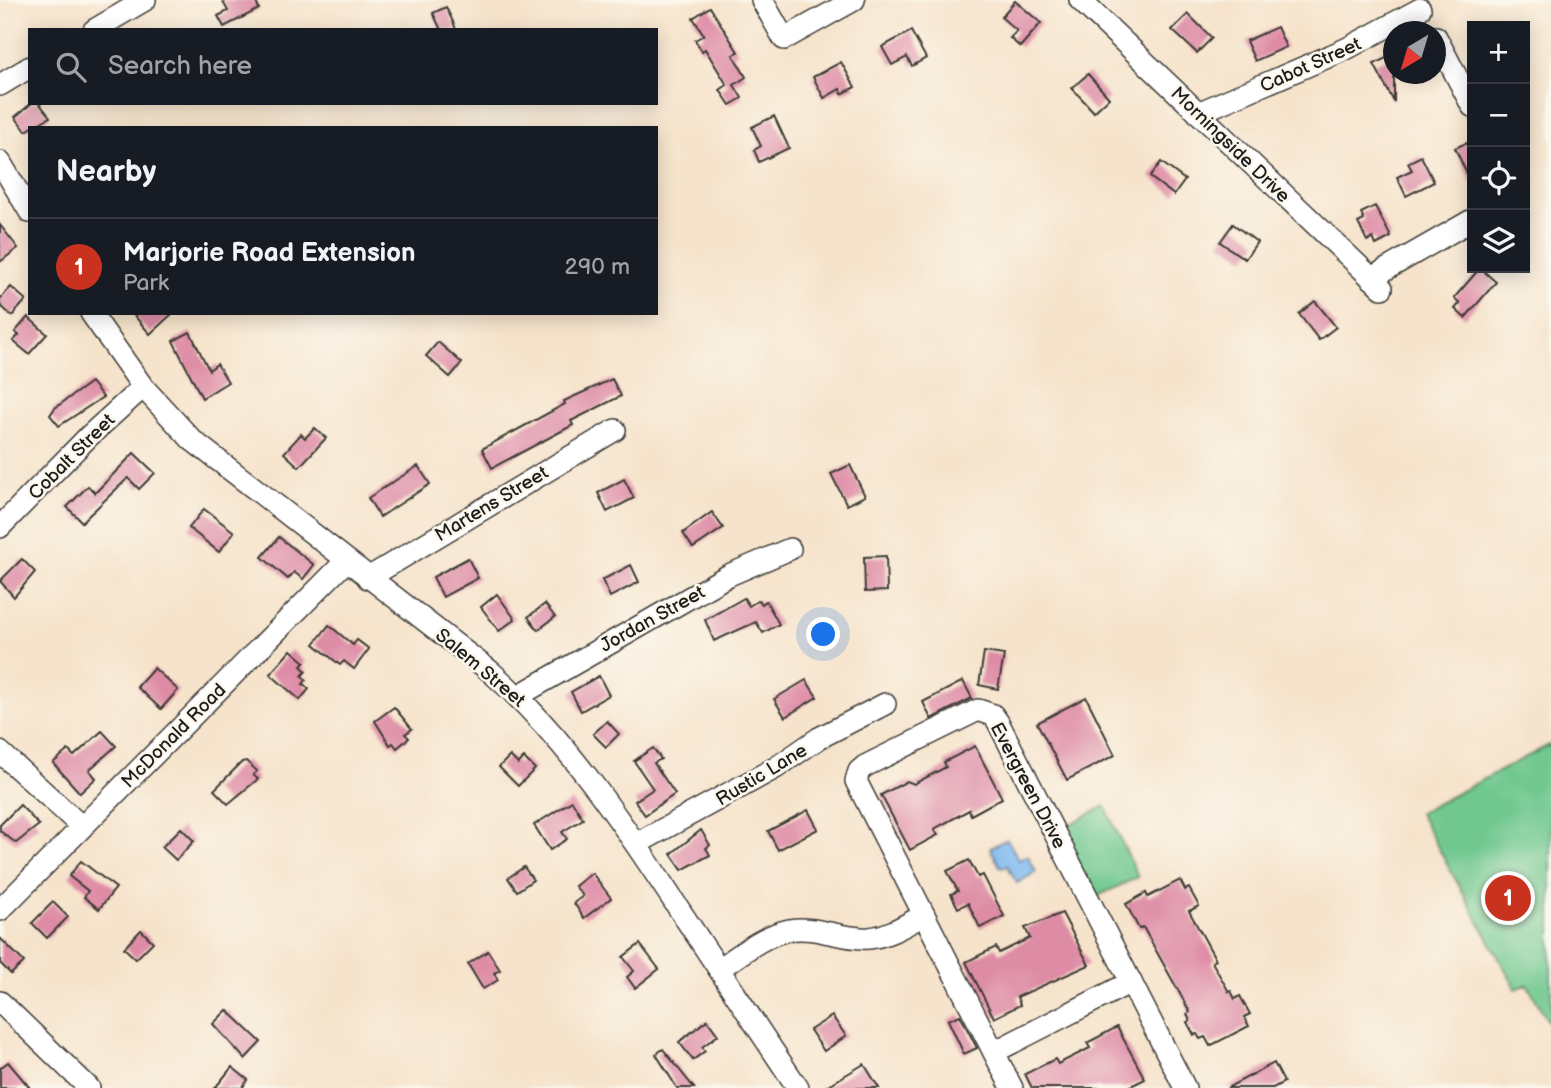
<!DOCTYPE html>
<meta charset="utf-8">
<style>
body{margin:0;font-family:"Balsamiq Sans",sans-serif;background:#20242c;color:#f1f3f6}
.controls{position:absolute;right:21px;top:21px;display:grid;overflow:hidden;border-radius:0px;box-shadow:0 4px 18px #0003}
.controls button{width:63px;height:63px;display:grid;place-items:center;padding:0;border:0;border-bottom:2px solid #363941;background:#171b24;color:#f1f3f6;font:35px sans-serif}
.compass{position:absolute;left:1383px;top:21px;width:63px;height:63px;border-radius:50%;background:#171b24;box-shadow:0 4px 18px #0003;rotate:218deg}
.you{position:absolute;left:824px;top:635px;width:24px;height:24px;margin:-18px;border:5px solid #fff;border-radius:50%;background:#1a73e8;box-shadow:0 0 0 10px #1a73e833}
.badge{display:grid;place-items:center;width:46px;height:46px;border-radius:50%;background:#c8321e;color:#fff;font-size:23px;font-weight:700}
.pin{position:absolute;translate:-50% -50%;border:4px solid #fff;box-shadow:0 2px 7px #0006}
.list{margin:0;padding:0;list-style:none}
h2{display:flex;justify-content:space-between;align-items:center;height:91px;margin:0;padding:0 28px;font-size:30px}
h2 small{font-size:23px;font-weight:400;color:#9ea1a6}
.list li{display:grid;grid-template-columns:46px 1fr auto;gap:21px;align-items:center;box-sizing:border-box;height:98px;padding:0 28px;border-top:2px solid #363941}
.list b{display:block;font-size:26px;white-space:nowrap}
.list p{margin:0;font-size:23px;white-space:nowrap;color:#9ea1a6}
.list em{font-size:23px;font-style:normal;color:#9ea1a6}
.icon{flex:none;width:38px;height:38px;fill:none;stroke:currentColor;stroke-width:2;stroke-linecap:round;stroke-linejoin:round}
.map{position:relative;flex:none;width:1551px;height:1088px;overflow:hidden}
.search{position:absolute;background:#171b24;box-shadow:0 4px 18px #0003;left:28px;top:28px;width:630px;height:77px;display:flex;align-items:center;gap:18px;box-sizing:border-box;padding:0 24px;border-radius:0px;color:#9ea1a6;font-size:26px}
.panel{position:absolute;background:#171b24;box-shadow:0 4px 18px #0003;left:28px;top:126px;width:630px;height:189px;border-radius:0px}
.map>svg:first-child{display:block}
.green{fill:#6fc88f;stroke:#467256;stroke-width:2}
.water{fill:#7eb9f0;stroke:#4d6a86;stroke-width:2}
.building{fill:#de8ba5}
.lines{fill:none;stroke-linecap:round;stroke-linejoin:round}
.minor-casing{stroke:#3d3a36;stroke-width:24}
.minor{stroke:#fff;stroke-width:21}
.labels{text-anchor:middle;stroke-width:5;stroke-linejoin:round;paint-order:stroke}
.street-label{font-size:19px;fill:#1c1c1c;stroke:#fbf7ec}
</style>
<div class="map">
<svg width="1551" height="1088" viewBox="0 0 1551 1088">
<rect width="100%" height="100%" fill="#fbf7ec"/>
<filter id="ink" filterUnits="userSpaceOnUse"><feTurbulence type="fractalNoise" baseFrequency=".0143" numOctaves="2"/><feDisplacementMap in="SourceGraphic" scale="14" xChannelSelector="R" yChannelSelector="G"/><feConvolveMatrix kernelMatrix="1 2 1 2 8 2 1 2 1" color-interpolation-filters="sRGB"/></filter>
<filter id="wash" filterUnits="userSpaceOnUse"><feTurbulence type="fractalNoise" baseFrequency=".00686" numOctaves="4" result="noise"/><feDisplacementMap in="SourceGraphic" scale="28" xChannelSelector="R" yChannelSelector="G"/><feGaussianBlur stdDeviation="1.57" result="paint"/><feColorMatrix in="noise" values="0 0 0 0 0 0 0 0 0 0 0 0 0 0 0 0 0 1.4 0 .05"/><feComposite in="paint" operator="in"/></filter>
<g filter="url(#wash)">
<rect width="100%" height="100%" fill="#f6e3cb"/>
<g class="green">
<polygon points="1551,744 1551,1026 1527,984 1516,989 1419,813"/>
<polygon points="1105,806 1138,877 1096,897 1059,830"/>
</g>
<polygon class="water" points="1007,839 1019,860 1028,856 1036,872 1017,883 1007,865 1001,868 990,848"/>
<g id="blocks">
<g class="building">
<polygon points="222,0 255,0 259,9 224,27 218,16 228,11"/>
<polygon points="1015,1 1041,23 1020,47 1010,38 1017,31 1001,17"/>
<polygon points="446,7 454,24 456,30 441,30 433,13"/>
<polygon points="710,7 738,52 733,55 746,77 734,85 742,98 730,105 720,90 727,85 705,49 702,51 695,40 704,35 693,18"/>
<polygon points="1188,14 1212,38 1197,53 1172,30"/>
<polygon points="1277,27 1286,47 1255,61 1246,41"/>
<polygon points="911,31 926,58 912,66 907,57 892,65 882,47"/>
<polygon points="1394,54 1394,102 1374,64"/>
<polygon points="841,62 855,87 842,94 840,89 824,98 813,77"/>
<polygon points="1088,74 1109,98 1094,112 1072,88"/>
<polygon points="32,103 39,103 50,117 26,131 15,117"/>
<polygon points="774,116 789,148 759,162 754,150 761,146 752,127"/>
<polygon points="1466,143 1472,155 1472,185 1455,148"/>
<polygon points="1421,156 1434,182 1406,196 1397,177 1412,170 1408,163"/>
<polygon points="1161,162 1185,180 1174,195 1150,177"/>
<polygon points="1375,206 1391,237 1376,245 1373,238 1367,241 1358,223 1364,220 1361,213"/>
<polygon points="1233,224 1257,242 1245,259 1220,242"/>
<polygon points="0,225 18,248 0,262"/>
<polygon points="1480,268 1496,282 1465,318 1455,309 1460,303 1454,298"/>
<polygon points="11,287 26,300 12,316 0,305 0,299"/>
<polygon points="1315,301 1336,327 1319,340 1299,314"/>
<polygon points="132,313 173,313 150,334"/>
<polygon points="28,317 47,334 29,354 13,341 19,335 15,332"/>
<polygon points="190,332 209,370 217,364 228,382 202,398 173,341"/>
<polygon points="438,342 462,363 450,377 426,356"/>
<polygon points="612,379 621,396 571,421 573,425 492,468 482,449 565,404 564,401"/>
<polygon points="91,382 103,397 59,426 50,415 55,408"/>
<polygon points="315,428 326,438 299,467 284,453 301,434 305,438"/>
<polygon points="134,453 155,473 139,489 128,478 82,522 67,507 88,486 95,493"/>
<polygon points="850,465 865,496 847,505 831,474"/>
<polygon points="418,466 430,484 380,517 368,498"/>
<polygon points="624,479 634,498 607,512 598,493"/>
<polygon points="204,509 234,532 219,552 189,528"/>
<polygon points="712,512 723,528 693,548 683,533"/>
<polygon points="279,537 314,565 303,579 294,572 288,579 262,557"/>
<polygon points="886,556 887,591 865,592 864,557"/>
<polygon points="468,558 478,578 443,597 433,577"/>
<polygon points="22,559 35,572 14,597 0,581"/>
<polygon points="631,565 639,582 610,597 602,580"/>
<polygon points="497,594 515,619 499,631 481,607"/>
<polygon points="744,598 749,606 759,600 762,604 766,601 779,624 763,633 756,622 714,641 705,620"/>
<polygon points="545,604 555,617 538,630 528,617"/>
<polygon points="329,625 353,645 357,640 369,649 354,669 344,661 340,665 314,644"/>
<polygon points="291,650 305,662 301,666 306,671 302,676 306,680 303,684 309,689 300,700 270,674"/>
<polygon points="984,652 1004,655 998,689 979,685"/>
<polygon points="154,668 178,690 161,709 137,687"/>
<polygon points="599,676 609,695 581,711 571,692"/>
<polygon points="806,680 817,697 785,717 774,699"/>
<polygon points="963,681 972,698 931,719 923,702"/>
<polygon points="1086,697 1115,755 1067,780 1037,723"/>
<polygon points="394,707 412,729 405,734 409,738 397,748 393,743 390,745 375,721"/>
<polygon points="607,721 619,734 606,747 593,734"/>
<polygon points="102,731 116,746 89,770 96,778 80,793 53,763 68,750 74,756"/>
<polygon points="975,746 1002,798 971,815 969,810 934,829 938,835 910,850 881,795 907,781 914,784 946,767 944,762"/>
<polygon points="653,748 661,759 654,763 675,794 645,815 635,801 653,789 634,761"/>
<polygon points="510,756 518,764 524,758 535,769 518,786 499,767"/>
<polygon points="246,761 257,771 253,775 258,779 228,804 214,790 242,762"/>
<polygon points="572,801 583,819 562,832 567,839 550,850 534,825"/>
<polygon points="20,805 39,825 16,843 0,831 0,825"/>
<polygon points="808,810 818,829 778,850 768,831"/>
<polygon points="181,828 194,841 176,860 162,847"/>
<polygon points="701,830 710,845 706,848 710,855 682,870 671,854"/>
<polygon points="969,860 978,877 983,875 1004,916 980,928 968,903 958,908 951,894 958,891 947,871"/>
<polygon points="81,861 116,888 99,909 84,897 88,891 69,876"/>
<polygon points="524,867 533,880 517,891 508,878"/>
<polygon points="592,873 611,898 584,918 574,903 583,896 575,886"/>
<polygon points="1180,880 1185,890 1189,888 1199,906 1189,911 1216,960 1212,962 1229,992 1231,991 1235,999 1240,996 1250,1014 1244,1017 1249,1026 1210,1046 1205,1037 1200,1039 1197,1034 1194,1035 1187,1022 1190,1021 1187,1014 1190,1012 1143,927 1139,929 1126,904 1146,893 1148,897"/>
<polygon points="53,902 68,917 47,938 32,923"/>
<polygon points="1062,913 1089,965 1017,997 1020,1005 994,1018 966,962 996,947 999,953 1030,938 1025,928"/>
<polygon points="141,930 153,942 136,959 124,948"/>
<polygon points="0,938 24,962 11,974 0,963"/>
<polygon points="640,944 659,969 635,988 627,977 634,971 623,957"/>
<polygon points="488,951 500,970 494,973 498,980 483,989 468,964"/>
<polygon points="227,1010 261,1042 245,1059 213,1024"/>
<polygon points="960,1015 977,1048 964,1054 948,1020"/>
<polygon points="832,1016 846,1036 824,1051 810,1030"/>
<polygon points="707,1020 718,1035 702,1047 705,1051 693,1060 679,1042"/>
<polygon points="1117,1027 1145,1079 1127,1088 1032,1088 1025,1074 1055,1059 1058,1064 1090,1048 1087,1043"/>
<polygon points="663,1049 694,1088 677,1088 656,1054"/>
<polygon points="8,1062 30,1088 0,1088 0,1068"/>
<polygon points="1274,1063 1284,1082 1273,1088 1227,1088"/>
<polygon points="864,1064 879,1088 824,1088"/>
<polygon points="232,1067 248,1080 242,1088 215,1088"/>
</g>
</g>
</g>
<g filter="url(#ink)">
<use href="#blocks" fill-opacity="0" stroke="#3d3a36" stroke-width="2"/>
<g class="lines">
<g class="minor-casing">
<g id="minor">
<polyline points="762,0 784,39 854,0"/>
<polyline points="1080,0 1382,288"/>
<polyline points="94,30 145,0"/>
<polyline points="1436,37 1472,106"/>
<polyline points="0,85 30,67"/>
<polyline points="1198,113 1346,49 1420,9"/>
<polyline points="0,162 30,212"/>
<polyline points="1371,278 1472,220"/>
<path d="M91 313 143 387 192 440 490 671C565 737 619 818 673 900 715 963 756 1026 798 1088"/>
<polyline points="0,527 88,437 143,387"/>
<polyline points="368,578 615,430"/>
<polyline points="518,696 729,575 790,549"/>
<polyline points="0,752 82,827"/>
<polyline points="636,844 777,767 819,738 885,704"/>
<polyline points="0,910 346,561"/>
<path d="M719 969C740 955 763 935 789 930 816 925 842 940 869 938 889 936 907 924 924 915"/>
<polyline points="0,1002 89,1088"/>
<polyline points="994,1052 1131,982"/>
<polyline points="1012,1088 856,781 859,771 865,766 978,710 993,715 998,722 1185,1088"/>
</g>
</g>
<use href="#minor" class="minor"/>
</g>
</g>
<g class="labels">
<g class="street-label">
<text transform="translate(1310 64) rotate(-24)" y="7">Cabot Street</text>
<text transform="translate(1231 144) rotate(44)" y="7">Morningside Drive</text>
<text transform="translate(71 456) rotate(-45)" y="7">Cobalt Street</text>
<text transform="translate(491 503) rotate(-31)" y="7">Martens Street</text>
<text transform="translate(652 618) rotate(-29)" y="7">Jordan Street</text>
<text transform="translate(481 667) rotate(40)" y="7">Salem Street</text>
<text transform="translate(173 735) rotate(-45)" y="7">McDonald Road</text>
<text transform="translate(761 774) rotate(-31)" y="7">Rustic Lane</text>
<text transform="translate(1029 785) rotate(62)" y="7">Evergreen Drive</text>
</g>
</g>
</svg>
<div class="controls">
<button>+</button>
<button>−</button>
<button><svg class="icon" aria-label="locate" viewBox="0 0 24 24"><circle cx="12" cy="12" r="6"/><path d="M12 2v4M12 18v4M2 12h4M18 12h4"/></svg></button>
<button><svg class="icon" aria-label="layers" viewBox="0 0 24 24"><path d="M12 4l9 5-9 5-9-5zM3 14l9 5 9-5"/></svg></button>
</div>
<svg class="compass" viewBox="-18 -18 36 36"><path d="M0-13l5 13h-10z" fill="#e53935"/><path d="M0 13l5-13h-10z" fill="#9ea1a6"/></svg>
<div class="you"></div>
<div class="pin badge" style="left:1508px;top:898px">1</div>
<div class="search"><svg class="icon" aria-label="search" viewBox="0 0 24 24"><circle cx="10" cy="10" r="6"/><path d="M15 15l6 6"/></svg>Search here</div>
<section class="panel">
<h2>Nearby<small></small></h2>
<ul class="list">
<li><span class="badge">1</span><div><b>Marjorie Road Extension</b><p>Park</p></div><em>290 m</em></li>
</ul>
</section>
</div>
